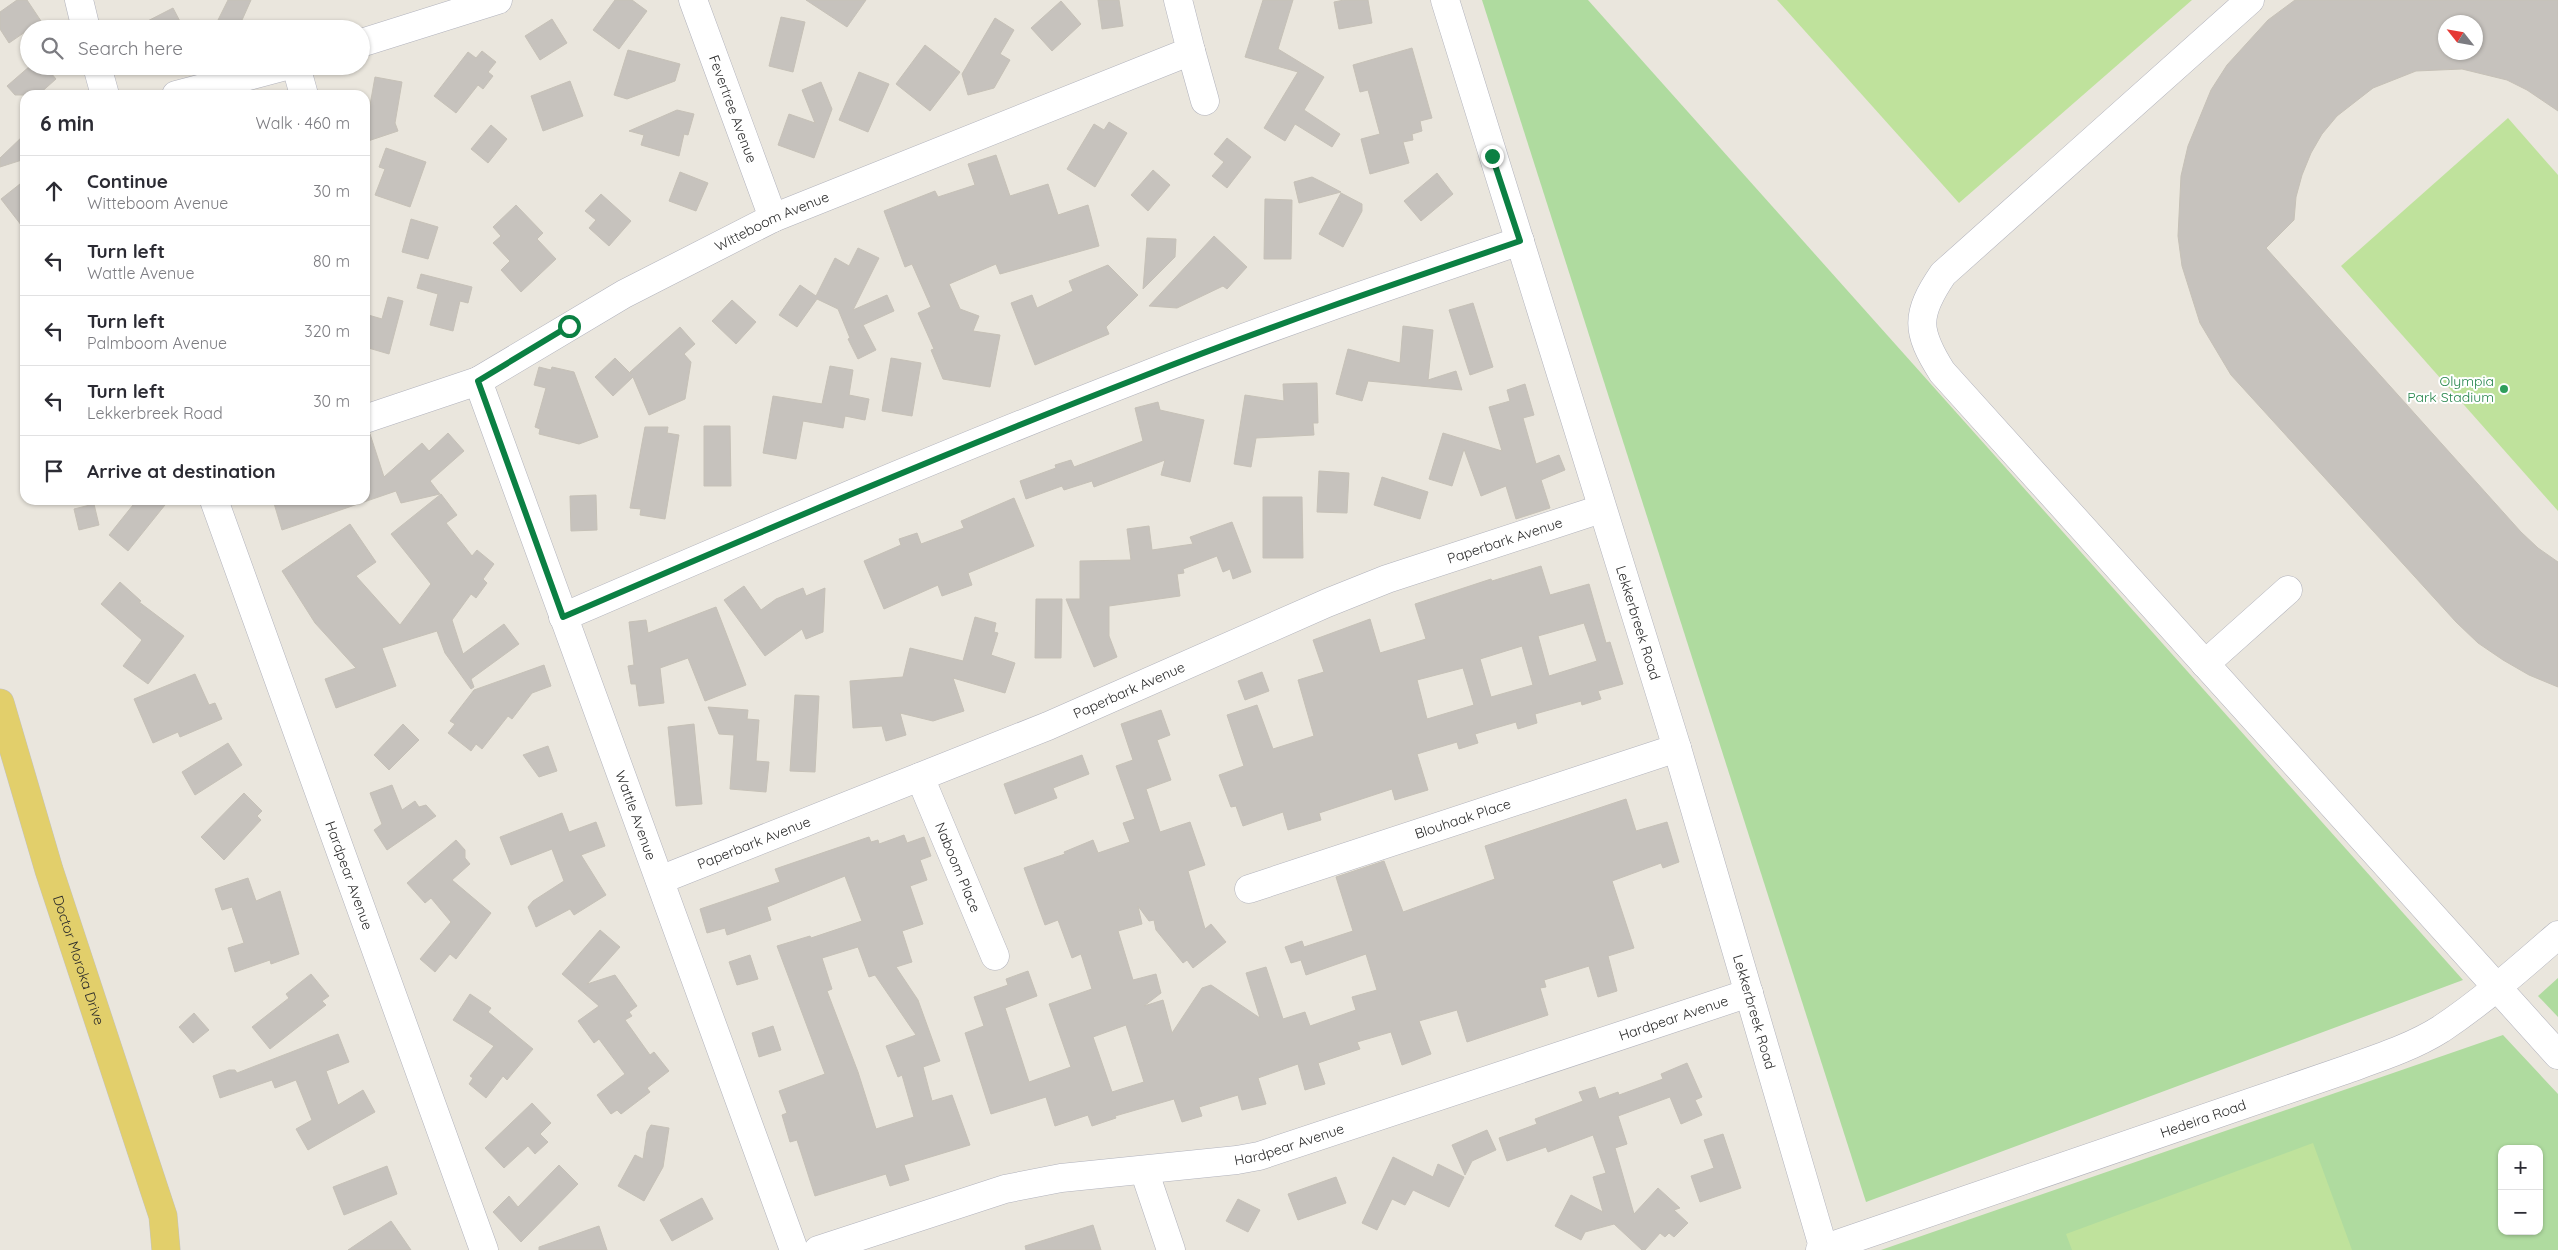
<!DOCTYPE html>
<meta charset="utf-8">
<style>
body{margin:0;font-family:Quicksand,sans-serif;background:#f2f2f3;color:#2b2b33}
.controls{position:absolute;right:15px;bottom:15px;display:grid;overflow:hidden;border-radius:10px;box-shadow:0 1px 4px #0004}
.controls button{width:45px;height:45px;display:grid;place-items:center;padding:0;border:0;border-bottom:1px solid #e1e1e2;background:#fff;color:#2b2b33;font:25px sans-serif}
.compass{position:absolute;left:2438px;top:15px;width:45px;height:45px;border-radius:50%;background:#fff;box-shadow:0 1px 4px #0004;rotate:301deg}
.stop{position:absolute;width:15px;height:15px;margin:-11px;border:4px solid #0b8043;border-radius:50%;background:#fff}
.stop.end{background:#0b8043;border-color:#fff;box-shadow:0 1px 5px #0008}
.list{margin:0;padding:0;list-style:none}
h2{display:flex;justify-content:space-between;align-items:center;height:65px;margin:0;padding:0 20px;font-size:21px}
h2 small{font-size:16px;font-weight:400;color:#7c7c81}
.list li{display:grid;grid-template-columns:32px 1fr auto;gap:15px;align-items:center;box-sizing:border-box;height:70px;padding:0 20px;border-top:1px solid #e1e1e2}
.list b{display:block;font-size:19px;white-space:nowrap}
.list p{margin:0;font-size:16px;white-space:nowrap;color:#7c7c81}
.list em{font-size:16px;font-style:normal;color:#7c7c81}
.icon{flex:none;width:28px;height:28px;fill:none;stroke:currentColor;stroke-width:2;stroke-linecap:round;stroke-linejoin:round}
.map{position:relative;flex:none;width:2558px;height:1250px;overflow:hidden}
.search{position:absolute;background:#fff;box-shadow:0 1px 4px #0004;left:20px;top:20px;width:350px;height:55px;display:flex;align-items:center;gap:12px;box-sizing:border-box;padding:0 18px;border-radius:28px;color:#7c7c81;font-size:19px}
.panel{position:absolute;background:#fff;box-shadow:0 1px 4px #0004;left:20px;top:90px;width:350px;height:415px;border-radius:15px}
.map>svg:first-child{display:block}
.green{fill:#afdb9f;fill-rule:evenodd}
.pitch{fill:#bfe29c}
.building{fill:#c6c2bd;stroke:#c6c1b7;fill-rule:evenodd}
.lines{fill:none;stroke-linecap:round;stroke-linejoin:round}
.minor-casing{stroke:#b1b2bc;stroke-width:29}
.major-casing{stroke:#c3c3c3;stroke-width:29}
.minor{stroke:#fff;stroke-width:28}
.major{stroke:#e2cf6b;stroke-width:28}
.route{stroke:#0b8043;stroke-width:6}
.leisure-dot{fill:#2e9e5b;stroke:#fff;stroke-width:2}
.labels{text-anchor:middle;stroke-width:4;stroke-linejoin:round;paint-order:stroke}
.street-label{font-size:14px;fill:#2a2a2a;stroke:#fff}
.leisure-label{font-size:14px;fill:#27864d;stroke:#fff;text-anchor:end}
</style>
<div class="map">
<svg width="2558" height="1250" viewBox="0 0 2558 1250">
<rect width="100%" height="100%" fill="#eae6dd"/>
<g class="green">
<polygon points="1482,0 1588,0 2463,980 1866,1202"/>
<polygon points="2558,978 2558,1017 2538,996"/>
<path d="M2503 1035 2558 1094V1250H1881ZM2502 1149H2539V1231H2502Z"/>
</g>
<g class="pitch">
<polygon points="1777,0 2192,0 1959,203"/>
<polygon points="2508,118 2558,175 2558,511 2341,266"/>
<polygon points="2313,1143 2352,1250 2072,1250 2066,1234"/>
</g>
<g class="building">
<polygon points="17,0 27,0 41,21 9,43 0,29 0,12"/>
<polygon points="228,0 251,0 238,29 232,29 217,22"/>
<polygon points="615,0 632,0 647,11 619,49 593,30"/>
<polygon points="806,0 866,0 847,27"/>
<polygon points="1098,0 1119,0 1123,26 1102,29"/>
<polygon points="1263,0 1293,0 1278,49 1324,77 1304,110 1340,134 1332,147 1295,124 1285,141 1264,128 1298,72 1245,57"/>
<polygon points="1344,0 1368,0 1372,23 1339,29 1334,2"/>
<path d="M2295 0H2558V111L2527 90 2507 80 2462 69 2416 71 2373 88 2337 116 2322 134 2311 153 2302 175 2296 197 2294 220 2266 248 2521 532 2538 548 2558 562V687L2529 675 2503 660 2478 643 2456 622 2231 375 2200 323 2182 266 2178 236 2181 176 2188 146 2211 90 2227 65 2268 20ZM2446 22H2476V52H2446Z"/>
<polygon points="1061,1 1081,24 1052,51 1031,28"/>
<polygon points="173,8 184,29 132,29"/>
<polygon points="781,17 805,22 793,72 769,66"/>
<polygon points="995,18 1014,30 1000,54 1010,60 994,88 968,95 962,74"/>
<polygon points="552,19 567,43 540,60 525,36"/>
<polygon points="925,45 960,72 930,111 896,84"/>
<polygon points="1412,48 1432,118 1420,121 1422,131 1412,134 1413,140 1403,142 1409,163 1370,174 1361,139 1380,134 1368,90 1360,92 1353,65"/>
<polygon points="628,50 680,64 675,81 627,99 614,95"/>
<polygon points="482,51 496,62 488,72 493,76 483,89 478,85 456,113 434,96 468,52 476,58"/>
<polygon points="30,66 45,66 56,79 38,95 15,95 7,86"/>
<polygon points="859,72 889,84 868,132 839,120"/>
<polygon points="375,77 402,82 395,123 398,131 365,142 365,122 367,122"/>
<polygon points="570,81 583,116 543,131 531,96"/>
<polygon points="821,82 832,109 814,158 778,145 789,114 815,123 802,90"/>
<polygon points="677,110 694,114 688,135 684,134 679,156 641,145 644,135 629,131"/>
<polygon points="1109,122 1127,133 1095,187 1067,169 1094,124 1104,130"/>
<polygon points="491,125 507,139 488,163 471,149"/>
<polygon points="25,134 25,159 0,167 0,158"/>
<polygon points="1227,138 1251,157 1227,188 1212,176 1224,162 1214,154"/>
<polygon points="386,148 426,162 410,207 375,195 385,169 379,167"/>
<polygon points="996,155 1010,196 1048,184 1058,215 1088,205 1099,246 1000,274 996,264 949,284 960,309 979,316 973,331 1000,335 990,387 943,379 931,350 934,349 918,313 931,307 912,264 905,267 884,211 935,191 938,197 975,185 968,164"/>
<polygon points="1153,170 1170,185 1148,211 1131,195"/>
<polygon points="680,172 708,183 696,211 669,201"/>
<polygon points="1437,173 1453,194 1421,221 1404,201"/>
<polygon points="1312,177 1322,182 1341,192 1299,203 1294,182"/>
<polygon points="25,180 25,230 1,199"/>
<polygon points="1341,193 1362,204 1362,211 1343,247 1319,234"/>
<polygon points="601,194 631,221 609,246 589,228 596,220 585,211"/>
<polygon points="1265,199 1292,200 1291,259 1264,259"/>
<polygon points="516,205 543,233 537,239 556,259 521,292 501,270 510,261 493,243 501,236 493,227"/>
<polygon points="411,219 438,227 428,259 402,252"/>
<polygon points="1214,236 1247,267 1227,289 1223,286 1177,308 1149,306"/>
<polygon points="1147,238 1176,239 1175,257 1143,289"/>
<polygon points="858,248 879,258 853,310 887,295 894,311 863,325 876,350 858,359 848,339 850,338 838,309 817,299 797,327 779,315 800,285 816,296 835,258 849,266"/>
<polygon points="1108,265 1138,295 1106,327 1109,334 1035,365 1011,303 1032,295 1037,308 1073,291 1069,281"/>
<polygon points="421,274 472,287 468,303 460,301 453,331 430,325 438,294 417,288"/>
<polygon points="388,297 403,301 389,354 365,347 365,314 382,319"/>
<polygon points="732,300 756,322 736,344 712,321"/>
<polygon points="1473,303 1493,367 1470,375 1449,310"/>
<polygon points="1403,326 1433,330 1428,380 1456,371 1462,390 1368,381 1362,401 1336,394 1348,349 1400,363"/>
<polygon points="680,327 695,344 684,354 691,362 685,399 649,415 633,377 613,396 595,377 615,358 631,374 630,372"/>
<polygon points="891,358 921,363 912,416 882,411"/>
<polygon points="830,366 853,370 849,395 869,399 865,420 845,416 843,428 803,421 796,459 763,453 773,396 822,404"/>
<polygon points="539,367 551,370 552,367 574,372 598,437 579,444 539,434 540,429 535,427 546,388 534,385"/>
<polygon points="1317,383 1318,423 1313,423 1314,435 1256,438 1251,467 1234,464 1245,395 1284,401 1283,384"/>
<polygon points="1525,384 1534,415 1523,418 1536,464 1559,455 1565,470 1541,480 1550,508 1516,519 1506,486 1481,496 1464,449 1452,486 1429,479 1443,433 1502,451 1489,407 1510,401 1507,390"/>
<polygon points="1158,402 1160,410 1204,420 1190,482 1161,475 1165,460 1094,487 1092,481 1064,490 1062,486 1026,499 1020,481 1056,468 1055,465 1071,460 1074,467 1143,441 1135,408"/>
<polygon points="704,426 730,426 731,486 704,486"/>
<polygon points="645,427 668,427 667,433 679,435 665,519 640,515 641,509 630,508"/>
<polygon points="448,433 464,451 430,481 440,494 401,503 396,491 282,530 273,500 365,500 365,434 370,434 384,477 422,443 429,451"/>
<polygon points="1319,471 1349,473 1347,513 1317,512"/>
<polygon points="1382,477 1428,492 1420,519 1374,505"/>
<polygon points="441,494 457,515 446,523 472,556 477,550 494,564 483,579 487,583 476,598 471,594 452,620 463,654 504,624 519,644 471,679 474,687 471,689 445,653 437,631 382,648 396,686 336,708 325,679 356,668 315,623 282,571 350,524 376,562 356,576 400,625 431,584 391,534"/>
<polygon points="596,495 597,530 571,531 570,496"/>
<polygon points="1263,497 1302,497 1303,558 1263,558"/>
<polygon points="1014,498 1034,546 968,573 972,585 942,596 938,585 884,609 864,561 901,545 899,539 917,533 921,544 964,528 961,521"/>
<polygon points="137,500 169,500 128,551 109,535"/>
<polygon points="94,504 99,525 79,530 74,509"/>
<polygon points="1232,522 1251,572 1233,579 1230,569 1223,572 1217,556 1183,569 1184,573 1177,574 1180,596 1109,606 1109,636 1117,657 1094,667 1066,599 1080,599 1080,561 1131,560 1127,529 1149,526 1152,550 1193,544 1190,537"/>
<path d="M1541 566 1550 595 1589 584 1606 643 1610 642 1623 684 1598 691 1601 699 1582 705 1581 701 1535 714 1537 723 1518 729 1516 722 1475 734 1478 743 1459 749 1457 742 1417 754 1428 790 1395 800 1392 789 1319 813 1321 820 1288 830 1283 812 1243 826 1236 806 1231 807 1219 775 1244 766 1227 715 1257 705 1273 749 1314 736 1298 680 1324 672 1313 640 1370 619 1380 653 1426 639 1415 604 1491 579 1492 581ZM1584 623 1597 661 1549 676 1538 636ZM1522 646 1533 685 1491 697 1480 659ZM1463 668 1474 705 1427 719 1417 680Z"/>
<polygon points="120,582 141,601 139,602 184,636 148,684 123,666 142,640 101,604"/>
<polygon points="744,586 761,610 776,599 803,588 806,596 825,588 823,632 806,639 802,629 765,656 724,600"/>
<polygon points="1036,599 1062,599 1061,658 1035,658"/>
<polygon points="716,607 746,685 705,701 688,658 660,668 664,703 639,706 636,684 631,684 628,666 634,665 629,622 646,620 648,633"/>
<polygon points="975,617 996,623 994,632 998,633 991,655 1015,663 1005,693 953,678 964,711 933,721 900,713 906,735 886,741 882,726 853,728 850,681 903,677 910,648 963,661"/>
<polygon points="544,665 551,686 532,693 512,719 508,716 482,749 476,744 471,751 448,733 455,724 450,721 474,690"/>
<polygon points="1262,672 1269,691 1245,700 1238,681"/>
<polygon points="195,674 209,705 215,703 222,719 180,737 178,732 153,743 134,699"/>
<polygon points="795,695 819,696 815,772 790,771"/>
<polygon points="708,707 748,710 747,719 759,720 756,761 769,762 766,792 730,789 734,735 719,734"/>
<path d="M1161 710 1170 735 1157 740 1171 780 1146 789 1160 832 1190 822 1205 865 1188 871 1205 929 1211 924 1226 942 1193 968 1187 960 1183 963 1156 930 1154 920 1149 921 1138 906 1142 924 1118 931 1133 980 1156 974 1161 993 1144 1006 1163 1000 1172 1033 1202 988 1211 985 1260 1018 1246 973 1266 967 1283 1019 1305 1012 1310 1026 1356 1010 1352 997 1377 990 1366 954 1306 975 1301 960 1291 963 1285 947 1302 941 1304 947 1353 931 1336 877 1384 861 1403 912 1495 879 1485 846 1626 799 1636 831 1667 822 1679 862 1663 868 1661 863 1612 881 1634 948 1608 956 1617 991 1598 997 1589 966 1544 980 1546 987 1540 988 1548 1015 1467 1042 1457 1010 1419 1021 1431 1054 1402 1065 1391 1032 1357 1042 1360 1049 1318 1063 1325 1084 1305 1090 1298 1064 1258 1078 1266 1104 1242 1110 1238 1095 1199 1107 1202 1116 1182 1122 1174 1099 1115 1116 1116 1118 1092 1126 1088 1115 1055 1126 1046 1097 991 1114 965 1033 984 1026 974 997 1008 985 1006 979 1028 971 1037 996 1005 1008 1029 1082 1071 1067 1049 1004 1092 989 1081 954 1072 958 1058 920 1045 925 1024 868 1065 854 1064 852 1093 840 1098 853 1130 842 1123 823 1135 819 1116 766 1133 760 1121 724ZM1126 1025 1144 1082 1112 1092 1093 1037Z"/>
<polygon points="403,724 419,740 389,770 374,755"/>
<polygon points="694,724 702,804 676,806 668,727"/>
<polygon points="228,743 242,765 195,795 182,772"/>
<polygon points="548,746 557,771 539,777 523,755"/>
<polygon points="1082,755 1089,774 1053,788 1057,798 1015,814 1004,784"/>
<polygon points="392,785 402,810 415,801 419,807 426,805 436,816 387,850 374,830 382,824 370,793"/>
<polygon points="244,793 262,811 257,816 261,820 224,860 201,837"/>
<polygon points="562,813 569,832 596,822 605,846 581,855 606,895 574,915 570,909 536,927 528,907 533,901 564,881 552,849 511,865 500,837"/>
<path d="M904 835 907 843 924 837 931 856 920 860 927 880 910 886 923 924 902 931 912 962 896 967 918 1000 940 1061 923 1067 932 1101 952 1095 970 1145 904 1165 909 1180 890 1186 886 1174 815 1196 797 1140 790 1142 782 1115 787 1113 779 1091 825 1074 777 946 810 936 811 938 862 921 845 876 767 907 771 920 727 935 725 928 707 933 700 909 780 882 775 869 869 837 871 842 878 840 879 844ZM858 947 869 977 875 975 916 1035 886 1046 898 1077 902 1075 914 1117 876 1129 858 1072 827 991 832 989 822 958Z"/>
<polygon points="456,840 465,850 465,858 470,864 452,880 491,913 456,959 450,954 435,972 420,959 451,922 431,898 425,903 407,883"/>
<polygon points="248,878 256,901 280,891 299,954 271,964 270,960 235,972 228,948 244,943 232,907 222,910 215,889"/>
<polygon points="600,930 620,947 587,984 615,975 637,1006 629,1012 632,1016 625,1020 650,1055 654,1052 669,1071 647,1088 650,1092 621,1114 617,1110 611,1114 597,1095 625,1074 599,1039 594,1043 578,1021 599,1006 562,974"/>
<polygon points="750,955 758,979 737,985 729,962"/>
<polygon points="311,974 329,996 322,1001 326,1005 270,1049 252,1027 289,998 286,994"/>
<polygon points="470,994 491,1008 488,1012 533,1049 507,1080 503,1076 486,1098 469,1084 473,1078 470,1076 494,1046 453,1020"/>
<polygon points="194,1013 209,1030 193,1043 179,1027"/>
<polygon points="773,1026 781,1050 759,1057 752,1033"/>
<polygon points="338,1034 349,1062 326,1071 338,1105 363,1090 375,1112 308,1150 296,1129 312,1120 296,1080 275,1088 272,1080 220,1098 213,1076 229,1070 235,1070 237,1073"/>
<polygon points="1687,1063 1702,1097 1695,1100 1702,1115 1681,1124 1670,1097 1618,1116 1627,1144 1615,1148 1634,1214 1658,1188 1680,1208 1674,1210 1688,1223 1674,1237 1669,1233 1665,1237 1660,1233 1645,1250 1642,1250 1614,1224 1585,1232 1581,1240 1555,1226 1571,1195 1603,1212 1593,1177 1606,1173 1593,1135 1548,1152 1546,1147 1507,1161 1499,1138 1537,1124 1535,1119 1583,1101 1579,1092 1595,1087 1599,1099 1618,1092 1619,1095 1663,1079 1661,1074"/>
<polygon points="532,1103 551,1123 540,1134 548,1142 535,1154 528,1146 504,1168 485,1148"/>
<polygon points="651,1125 669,1128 663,1167 644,1201 618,1186 635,1155 643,1159 647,1132"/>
<polygon points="1487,1130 1496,1150 1472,1161 1465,1175 1452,1145"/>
<polygon points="1723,1134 1741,1188 1700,1202 1691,1176 1714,1168 1704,1140"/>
<polygon points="1393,1157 1433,1177 1438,1164 1464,1177 1449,1207 1413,1190 1405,1205 1392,1199 1377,1230 1362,1223"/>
<polygon points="559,1165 578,1184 521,1242 493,1212 509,1196 518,1207"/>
<polygon points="387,1166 397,1194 344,1215 333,1187"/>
<polygon points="1336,1177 1346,1203 1298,1220 1288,1194"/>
<polygon points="702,1198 713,1219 672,1241 660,1220"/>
<polygon points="1238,1199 1260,1210 1248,1232 1226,1221"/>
<polygon points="391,1221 411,1250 348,1250"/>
<polygon points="1093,1225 1101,1250 1026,1250 1025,1246"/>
<polygon points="599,1226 607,1250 539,1250 539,1247"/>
</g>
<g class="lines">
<g class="minor-casing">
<g id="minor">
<polyline points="79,0 86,29"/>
<path id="s1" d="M693 0 773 218"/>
<path id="s2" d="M1445 0 1677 748 1824 1250"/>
<path d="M2250 0 1943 274C1915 315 1916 331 1942 372L2558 1055"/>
<polyline points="361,43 498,0"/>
<polyline points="1191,51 1205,101"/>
<polyline points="97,66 105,95"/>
<polyline points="296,66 304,95"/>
<polyline points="176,95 286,66"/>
<path id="s3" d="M478 381 794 1250"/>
<path id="s4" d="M365 419 478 381 624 294 773 218 1191 51 1178 0"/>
<path id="s5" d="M214 500 484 1250"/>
<path d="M563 617C753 535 943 454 1136 379 1262 329 1391 285 1520 241"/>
<polyline points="2205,664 2288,590"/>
<path id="s6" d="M920 777 995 956"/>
<path id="s7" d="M660 880 1048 726 1327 603 1387 579 1601 509"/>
<path id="s8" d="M1249 889 1677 748"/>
<polyline points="1144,1170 1171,1250"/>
<path id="s9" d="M818 1250 1005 1189 1061 1178 1237 1160 1259 1156 1749 993"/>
<path id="s10" d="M1820 1250 2342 1071C2375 1059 2411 1048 2441 1029 2483 1001 2520 968 2558 935"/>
</g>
</g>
<g class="major-casing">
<g id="major">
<path id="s11" d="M0 703 49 870 163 1216 166 1250"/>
</g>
</g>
<use href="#minor" class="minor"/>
<use href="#major" class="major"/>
</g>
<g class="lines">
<path class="route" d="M569 326 478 381 563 617C753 535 943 454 1136 379 1262 329 1391 285 1520 241L1492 156"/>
</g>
<circle class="leisure-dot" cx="2504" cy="389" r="5"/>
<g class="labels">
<g class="street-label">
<text dy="5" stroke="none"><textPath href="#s1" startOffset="116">Fevertree Avenue</textPath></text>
<text dy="5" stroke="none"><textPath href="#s4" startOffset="454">Witteboom Avenue</textPath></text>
<text dy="5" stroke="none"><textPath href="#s7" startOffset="911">Paperbark Avenue</textPath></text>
<text dy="5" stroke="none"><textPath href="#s2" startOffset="652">Lekkerbreek Road</textPath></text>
<text dy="5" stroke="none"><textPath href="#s7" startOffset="506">Paperbark Avenue</textPath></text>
<text dy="5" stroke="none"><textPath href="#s3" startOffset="462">Wattle Avenue</textPath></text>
<text dy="5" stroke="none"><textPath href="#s8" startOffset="225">Blouhaak Place</textPath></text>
<text dy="5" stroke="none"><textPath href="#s7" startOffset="101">Paperbark Avenue</textPath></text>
<text dy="5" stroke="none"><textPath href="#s6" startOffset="98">Naboom Place</textPath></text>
<text dy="5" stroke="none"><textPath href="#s5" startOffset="399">Hardpear Avenue</textPath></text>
<text dy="5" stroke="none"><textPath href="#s11" startOffset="269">Doctor Moroka Drive</textPath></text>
<text dy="5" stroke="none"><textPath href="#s2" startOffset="1058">Lekkerbreek Road</textPath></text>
<text dy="5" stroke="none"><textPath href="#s9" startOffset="890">Hardpear Avenue</textPath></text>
<text dy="5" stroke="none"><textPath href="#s10" startOffset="405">Hedeira Road</textPath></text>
<text dy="5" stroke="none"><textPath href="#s9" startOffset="485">Hardpear Avenue</textPath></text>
</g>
<g class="leisure-label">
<text x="2494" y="386">Olympia<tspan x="2494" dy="16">Park Stadium</tspan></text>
</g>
</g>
</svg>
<div class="controls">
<button>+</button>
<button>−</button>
</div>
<svg class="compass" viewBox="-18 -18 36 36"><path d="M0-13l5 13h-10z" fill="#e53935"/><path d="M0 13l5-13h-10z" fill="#7c7c81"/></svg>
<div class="stop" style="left:569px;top:326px"></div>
<div class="stop end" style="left:1492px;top:156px"></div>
<div class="search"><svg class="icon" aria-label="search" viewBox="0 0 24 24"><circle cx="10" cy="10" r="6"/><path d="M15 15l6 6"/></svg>Search here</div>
<section class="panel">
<h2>6 min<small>Walk · 460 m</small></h2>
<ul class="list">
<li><svg class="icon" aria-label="ahead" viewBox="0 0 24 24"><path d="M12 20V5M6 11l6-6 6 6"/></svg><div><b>Continue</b><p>Witteboom Avenue</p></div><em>30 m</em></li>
<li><svg class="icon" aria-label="left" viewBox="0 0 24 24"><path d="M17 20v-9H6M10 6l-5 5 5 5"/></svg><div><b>Turn left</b><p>Wattle Avenue</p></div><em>80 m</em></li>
<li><svg class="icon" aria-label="left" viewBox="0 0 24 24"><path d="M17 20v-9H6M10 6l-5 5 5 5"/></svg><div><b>Turn left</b><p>Palmboom Avenue</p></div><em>320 m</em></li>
<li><svg class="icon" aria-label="left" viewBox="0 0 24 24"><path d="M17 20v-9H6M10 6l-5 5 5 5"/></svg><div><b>Turn left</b><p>Lekkerbreek Road</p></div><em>30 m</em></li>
<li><svg class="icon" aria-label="arrive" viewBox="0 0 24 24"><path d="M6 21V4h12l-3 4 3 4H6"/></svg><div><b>Arrive at destination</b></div></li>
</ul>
</section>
</div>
